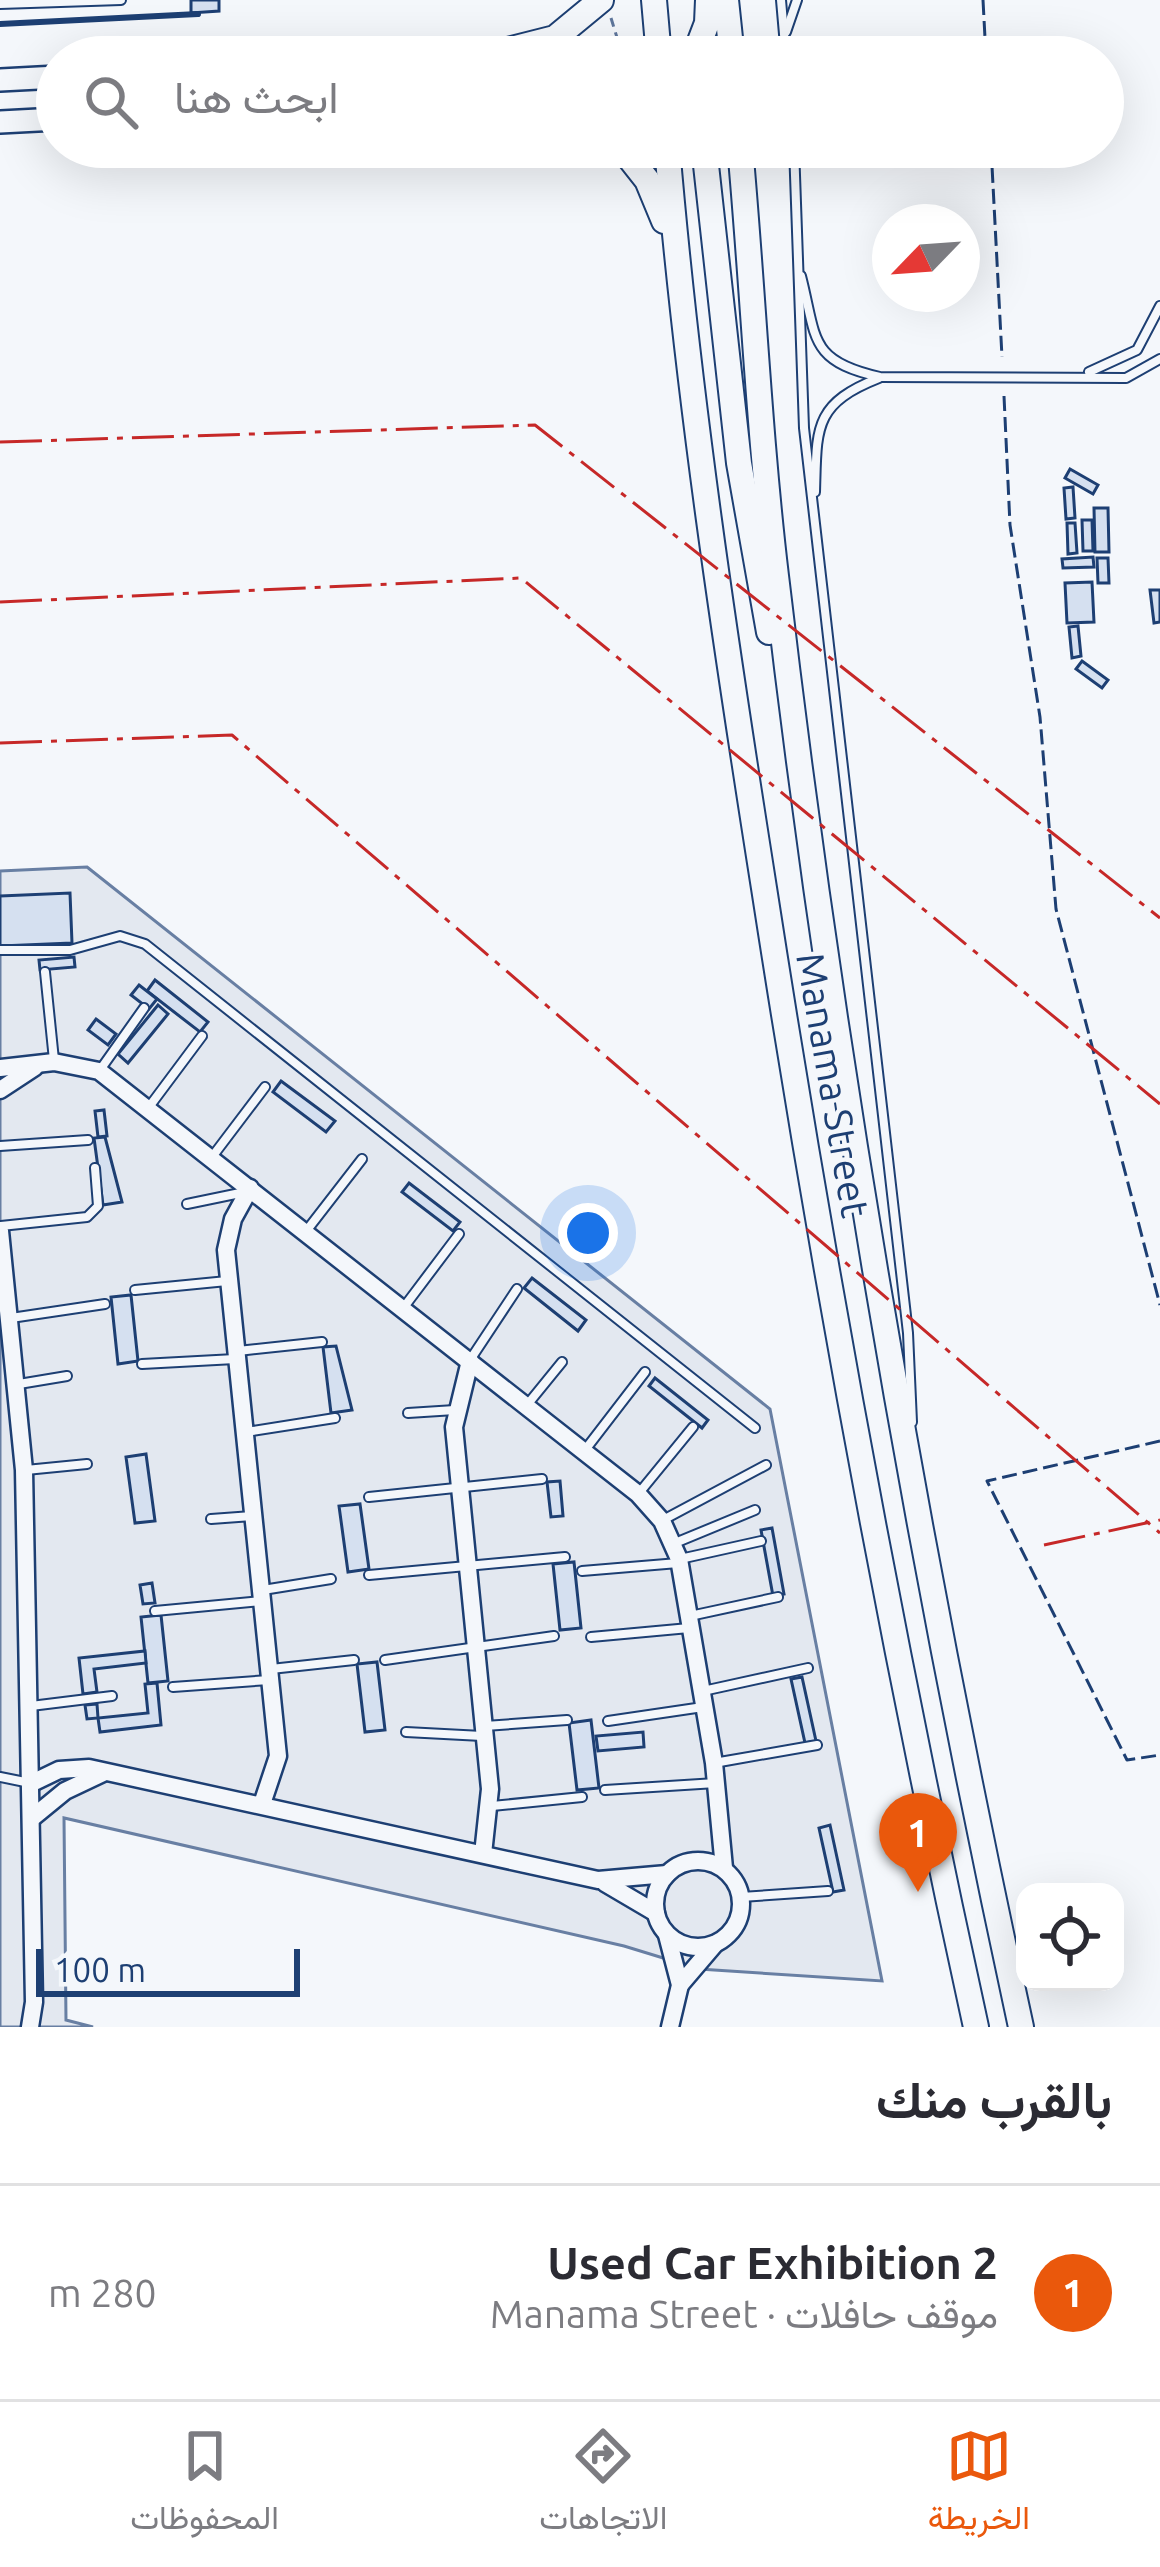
<!DOCTYPE html>
<html lang="ar">
<meta charset="utf-8">
<style>
body{margin:0;font-family:Ubuntu,Vazirmatn,sans-serif;background:#f2f2f3;color:#2b2b33;direction:rtl}
.controls{position:absolute;right:36px;bottom:36px;display:grid;overflow:hidden;border-radius:24px;box-shadow:0 12px 48px #0002}
.controls button{width:108px;height:108px;display:grid;place-items:center;padding:0;border:0;border-bottom:3px solid #e1e1e2;background:#fff;color:#2b2b33;font:60px sans-serif}
.compass{position:absolute;left:872px;top:204px;width:108px;height:108px;border-radius:50%;background:#fff;box-shadow:0 12px 48px #0002;rotate:245deg}
.scale{position:absolute;left:36px;bottom:30px;width:264px;box-sizing:border-box;padding-left:12px;border:6px solid #1d3f73;border-top:0;font-size:33px;line-height:42px;white-space:nowrap;color:#1d3f73;-webkit-text-stroke:9px #f4f7fb;paint-order:stroke}
.you{position:absolute;left:588px;top:1233px;width:42px;height:42px;margin:-30px;border:9px solid #fff;border-radius:50%;background:#1a73e8;box-shadow:0 0 0 18px #1a73e833}
.badge{display:grid;place-items:center;width:78px;height:78px;border-radius:50%;background:#ea580c;color:#fff;font-size:39px;font-weight:700}
.pin{position:absolute;translate:-50% -99px;filter:drop-shadow(0 3px 6px #0008)}
.pin::after{content:'';position:absolute;top:63px;width:42px;height:36px;background:inherit;clip-path:polygon(0 0,100% 0,50% 100%)}
.list{margin:0;padding:0;list-style:none}
h2{display:flex;justify-content:space-between;align-items:center;height:156px;margin:0;padding:0 48px;font-size:51px}
h2 small{font-size:39px;font-weight:400;color:#7c7c81}
.list li{display:grid;grid-template-columns:78px 1fr auto;gap:36px;align-items:center;box-sizing:border-box;height:216px;padding:0 48px;border-top:3px solid #e1e1e2}
.list b{display:block;font-size:45px;white-space:nowrap}
.list p{margin:0;font-size:39px;white-space:nowrap;color:#7c7c81}
.list em{font-size:39px;font-style:normal;color:#7c7c81}
.icon{flex:none;width:66px;height:66px;fill:none;stroke:currentColor;stroke-width:2;stroke-linecap:round;stroke-linejoin:round}
.map{position:relative;flex:none;width:1160px;height:2027px;overflow:hidden;direction:ltr}
.search{position:absolute;background:#fff;box-shadow:0 12px 48px #0002;left:36px;right:36px;top:36px;height:132px;display:flex;align-items:center;gap:30px;box-sizing:border-box;padding:0 42px;border-radius:66px;color:#7c7c81;font-size:45px}
.sheet{height:372px;background:#fff}
nav{display:flex;justify-content:space-around;align-items:center;box-sizing:border-box;height:168px;border-top:3px solid #e1e1e2;background:#fff;font-size:33px;color:#7c7c81}
nav a{display:grid;justify-items:center;gap:6px}
nav .on{color:#ea580c}
.map>svg:first-child{display:block}
.parking{fill:#e3e8f0;stroke:#687fa3;stroke-width:3}
.building{fill:#d5e0f0;stroke:#1d3f73;stroke-width:3}
.lines{fill:none;stroke-linecap:round;stroke-linejoin:round}
.service-casing{stroke:#1d3f73;stroke-width:12}
.minor-casing{stroke:#1d3f73;stroke-width:21}
.secondary-casing{stroke:#1d3f73;stroke-width:26}
.primary-casing{stroke:#1d3f73;stroke-width:28}
.path{stroke:#5e769c;stroke-width:3;stroke-dasharray:9 6;stroke-linecap:butt}
.service{stroke:#f4f7fb;stroke-width:8}
.minor{stroke:#f4f7fb;stroke-width:16}
.secondary{stroke:#f4f7fb;stroke-width:21}
.primary{stroke:#f4f7fb;stroke-width:24}
.fence{stroke:#1d3f73;stroke-width:3;stroke-dasharray:15 6;stroke-linecap:butt}
.wall{stroke:#1d3f73;stroke-width:6}
.power{stroke:#c62828;stroke-width:3;stroke-dasharray:42 9 6 9;stroke-linecap:butt}
.labels{text-anchor:middle;stroke-width:9;stroke-linejoin:round;paint-order:stroke}
.street-label{font-size:39px;fill:#1d3f73;stroke:#f4f7fb}
</style>
<div class="map">
<svg width="1160" height="2027" viewBox="0 0 1160 2027">
<rect width="100%" height="100%" fill="#f4f7fb"/>
<polygon class="parking" points="87,867 770,1409 882,1981 699,1969 624,1946 64,1818 66,2020 93,2027 0,2027 0,871"/>
<g class="building">
<polygon points="191,0 219,0 219,11 191,13"/>
<polygon points="1070,469 1098,485 1093,494 1065,478"/>
<polygon points="1073,487 1075,518 1066,519 1064,488"/>
<polygon points="1094,508 1108,508 1109,552 1095,552"/>
<polygon points="1082,520 1092,520 1093,551 1083,551"/>
<polygon points="1067,523 1075,523 1077,553 1068,554"/>
<polygon points="1093,557 1094,567 1063,568 1062,559"/>
<polygon points="1097,558 1108,558 1109,583 1098,583"/>
<polygon points="1092,582 1094,622 1067,623 1065,583"/>
<polygon points="1150,590 1160,590 1160,622 1154,623"/>
<polygon points="1078,626 1081,656 1072,658 1069,627"/>
<polygon points="1082,661 1108,680 1102,688 1076,669"/>
<polygon points="70,893 72,943 0,946 0,896"/>
<polygon points="74,957 75,967 40,970 39,960"/>
<polygon points="155,980 208,1022 200,1032 147,991"/>
<polygon points="139,985 157,999 149,1009 131,995"/>
<polygon points="158,1005 168,1014 128,1063 118,1054"/>
<polygon points="96,1019 116,1034 108,1045 88,1030"/>
<polygon points="281,1081 335,1121 326,1132 273,1092"/>
<polygon points="104,1110 107,1136 98,1137 95,1111"/>
<polygon points="105,1137 122,1202 103,1205 94,1138"/>
<polygon points="409,1183 460,1222 453,1231 402,1192"/>
<polygon points="532,1278 586,1320 578,1331 524,1288"/>
<polygon points="131,1295 138,1361 118,1364 111,1297"/>
<polygon points="336,1346 352,1410 331,1413 323,1347"/>
<polygon points="655,1378 708,1420 702,1428 649,1386"/>
<polygon points="146,1454 155,1521 135,1523 126,1457"/>
<polygon points="560,1481 563,1516 551,1517 547,1482"/>
<polygon points="360,1504 369,1569 348,1572 339,1506"/>
<polygon points="772,1528 784,1594 773,1596 761,1530"/>
<polygon points="574,1562 581,1628 560,1630 553,1564"/>
<polygon points="152,1583 155,1603 143,1604 140,1585"/>
<polygon points="161,1615 168,1681 148,1683 141,1617"/>
<polygon points="145,1651 146,1663 94,1669 97,1692 83,1694 79,1658"/>
<polygon points="377,1662 385,1730 365,1732 357,1664"/>
<polygon points="802,1677 816,1741 805,1743 791,1679"/>
<polygon points="157,1683 161,1725 100,1732 98,1718 148,1713 145,1684"/>
<polygon points="97,1704 98,1718 87,1719 85,1705"/>
<polygon points="591,1720 599,1788 577,1790 569,1723"/>
<polygon points="643,1732 644,1747 598,1751 596,1736"/>
<polygon points="830,1825 844,1890 833,1892 819,1828"/>
</g>
<g class="lines">
<g class="service-casing">
<g id="service">
<polyline points="781,0 786,57"/>
<polyline points="0,4 121,0"/>
<polyline points="786,32 797,0"/>
<polyline points="794,147 804,428 908,1333 912,1422"/>
<path d="M801 276C817 338 808 361 880 377L1126 378 1160 359"/>
<polyline points="1089,372 1137,350 1160,306"/>
<path d="M815 492C817 428 813 404 879 378"/>
<polyline points="0,950 70,950 120,936 145,944 755,1428"/>
<polyline points="45,972 54,1060"/>
<polyline points="100,1070 144,1008"/>
<polyline points="149,1107 202,1036"/>
<polyline points="0,1146 88,1140"/>
<polyline points="212,1157 265,1087"/>
<polyline points="187,1204 245,1192"/>
<polyline points="1,1226 87,1217 98,1206 95,1168"/>
<polyline points="307,1230 362,1159"/>
<polyline points="135,1290 227,1281"/>
<polyline points="404,1307 459,1234"/>
<polyline points="11,1318 105,1304"/>
<polyline points="238,1351 322,1342"/>
<polyline points="470,1360 517,1289"/>
<polyline points="142,1364 235,1359"/>
<polyline points="19,1384 67,1376"/>
<polyline points="527,1405 562,1362"/>
<polyline points="408,1413 455,1410"/>
<polyline points="246,1432 335,1418"/>
<polyline points="585,1450 645,1372"/>
<polyline points="26,1470 87,1464"/>
<polyline points="639,1493 693,1427"/>
<polyline points="369,1497 542,1479"/>
<polyline points="211,1519 252,1516"/>
<polyline points="663,1520 766,1465"/>
<polyline points="675,1543 755,1510"/>
<polyline points="680,1559 761,1541"/>
<polyline points="582,1571 678,1563"/>
<polyline points="369,1575 565,1557"/>
<polyline points="263,1590 331,1579"/>
<polyline points="155,1611 261,1601"/>
<polyline points="690,1616 778,1597"/>
<polyline points="591,1637 689,1628"/>
<polyline points="385,1660 554,1636"/>
<polyline points="271,1669 354,1660"/>
<polyline points="173,1687 269,1680"/>
<polyline points="703,1691 808,1668"/>
<polyline points="31,1706 112,1696"/>
<polyline points="608,1721 703,1707"/>
<polyline points="485,1726 567,1720"/>
<polyline points="406,1732 482,1736"/>
<polyline points="714,1763 817,1745"/>
<polyline points="0,1777 30,1783"/>
<polyline points="605,1790 716,1783"/>
<polyline points="492,1806 582,1797"/>
<polyline points="741,1897 828,1891"/>
</g>
</g>
<g class="minor-casing">
<g id="minor">
<polyline points="0,1068 54,1062 99,1071 638,1494 662,1521 679,1559 714,1763 724,1868"/>
<polyline points="0,1090 35,1067"/>
<polyline points="250,1188 233,1219 226,1250 278,1756 262,1804"/>
<polyline points="0,1231 24,1470 34,2002 30,2027"/>
<polyline points="470,1361 454,1427 490,1789 483,1854"/>
<polyline points="32,1783 59,1770 89,1768 598,1880 667,1874"/>
<polyline points="32,1818 65,1791 103,1773"/>
<circle cx="698" cy="1904" r="43"/>
<polyline points="605,1883 656,1913"/>
<polyline points="667,1935 680,1985 670,2027"/>
<polyline points="680,1985 715,1944"/>
</g>
</g>
<g class="secondary-casing">
<g id="secondary">
<polyline points="0,80 57,77"/>
<polyline points="0,122 57,119"/>
</g>
</g>
<g class="primary-casing">
<g id="primary">
<polyline points="654,0 659,57"/>
<polyline points="726,0 732,57"/>
<polyline points="480,57 555,38 601,0"/>
<polyline points="694,57 707,23 708,0"/>
<polyline points="621,147 647,180 664,221"/>
<path d="M667 147C688 396 725 641 764 888 823 1269 893 1650 976 2027"/>
<polyline points="704,147 739,463 769,632"/>
<path d="M740 147C753 290 759 434 776 576 833 1064 917 1547 1021 2027"/>
</g>
</g>
<polyline class="path" points="611,18 623,57"/>
<use href="#service" class="service"/>
<use href="#minor" class="minor"/>
<use href="#secondary" class="secondary"/>
<use href="#primary" class="primary"/>
<g class="fence">
<polyline points="983,0 986,57"/>
<polyline points="991,147 1002,357"/>
<polyline points="1004,396 1010,525 1040,717 1056,909 1160,1305"/>
<polyline points="1160,1441 987,1481 1127,1760 1160,1755"/>
</g>
<polyline class="wall" points="0,24 198,14"/>
<g class="power">
<polyline points="0,442 535,425 1160,918"/>
<polyline points="0,602 521,578 1160,1104"/>
<polyline points="0,743 232,735 1160,1533"/>
<polyline points="1044,1545 1160,1520"/>
</g>
</g>
<g class="labels">
<g class="street-label">
<text transform="translate(833 1085) rotate(80)" y="14">Manama Street</text>
</g>
</g>
</svg>
<div class="controls">
<button><svg class="icon" aria-label="locate" viewBox="0 0 24 24"><circle cx="12" cy="12" r="6"/><path d="M12 2v4M12 18v4M2 12h4M18 12h4"/></svg></button>
</div>
<svg class="compass" viewBox="-18 -18 36 36"><path d="M0-13l5 13h-10z" fill="#e53935"/><path d="M0 13l5-13h-10z" fill="#7c7c81"/></svg>
<div class="scale">100 m</div>
<div class="you"></div>
<div class="pin badge" style="left:918px;top:1892px">1</div>
<div class="search"><svg class="icon" aria-label="search" viewBox="0 0 24 24"><circle cx="10" cy="10" r="6"/><path d="M15 15l6 6"/></svg>ابحث هنا</div>
</div>
<section class="sheet">
<h2>بالقرب منك<small></small></h2>
<ul class="list">
<li><span class="badge">1</span><div><b>Used Car Exhibition 2</b><p>موقف حافلات · Manama Street</p></div><em>280 m</em></li>
</ul>
</section>
<nav>
<a class="on"><svg class="icon" aria-label="map" viewBox="0 0 24 24"><path d="M3 6l6-2 6 2 6-2v14l-6 2-6-2-6 2zM9 4v14M15 6v14"/></svg>الخريطة</a>
<a><svg class="icon" aria-label="directions" viewBox="0 0 24 24"><path d="M12 3l9 9-9 9-9-9zM9 14v-3h6M13 9l2 2-2 2"/></svg>الاتجاهات</a>
<a><svg class="icon" aria-label="saved" viewBox="0 0 24 24"><path d="M7 4h10v16l-5-4-5 4z"/></svg>المحفوظات</a>
</nav>
